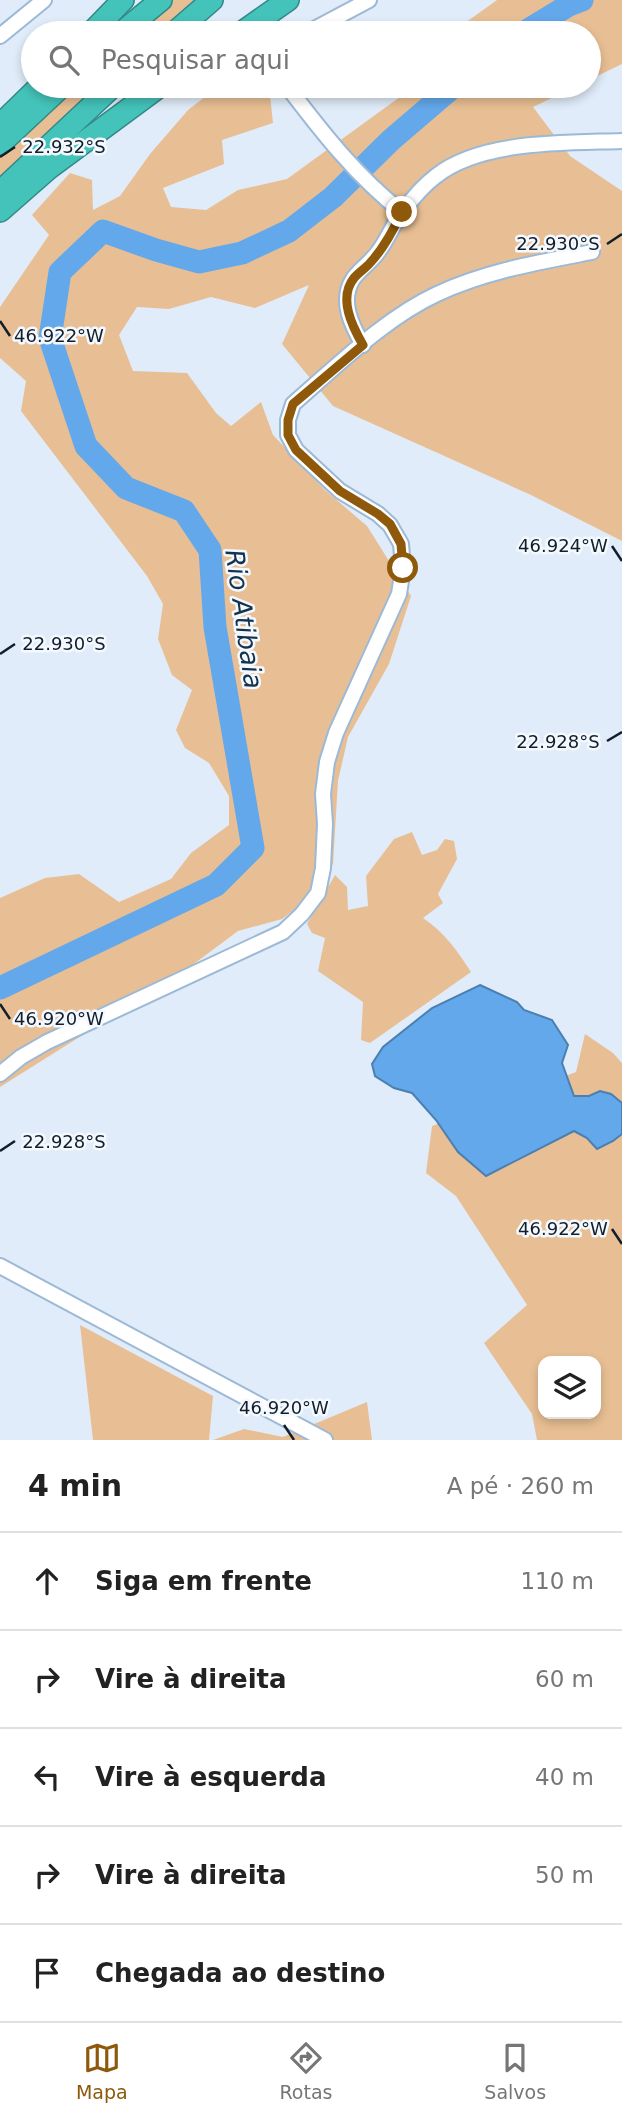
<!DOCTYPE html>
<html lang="pt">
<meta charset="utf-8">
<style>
body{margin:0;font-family:"DejaVu Sans",sans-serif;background:#f2f2f2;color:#222}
.controls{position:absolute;right:21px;bottom:21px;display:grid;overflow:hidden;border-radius:14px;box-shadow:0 4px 10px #0003}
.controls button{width:63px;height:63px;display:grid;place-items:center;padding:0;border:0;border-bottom:2px solid #e0e0e0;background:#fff;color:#222;font:35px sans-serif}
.stop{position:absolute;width:21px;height:21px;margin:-16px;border:5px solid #8e590a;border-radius:50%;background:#fff}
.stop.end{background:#8e590a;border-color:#fff;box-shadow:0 2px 7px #0008}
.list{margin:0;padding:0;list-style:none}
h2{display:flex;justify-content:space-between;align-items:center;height:91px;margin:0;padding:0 28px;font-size:30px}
h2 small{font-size:23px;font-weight:400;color:#767676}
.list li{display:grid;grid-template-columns:46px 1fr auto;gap:21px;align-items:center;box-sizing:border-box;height:98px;padding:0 28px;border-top:2px solid #e0e0e0}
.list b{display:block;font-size:26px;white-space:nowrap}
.list em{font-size:23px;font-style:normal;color:#767676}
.icon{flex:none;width:38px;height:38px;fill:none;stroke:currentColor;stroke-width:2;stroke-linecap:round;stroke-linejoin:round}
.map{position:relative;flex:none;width:622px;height:1440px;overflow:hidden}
.search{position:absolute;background:#fff;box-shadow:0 4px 10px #0003;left:21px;right:21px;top:21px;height:77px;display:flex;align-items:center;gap:18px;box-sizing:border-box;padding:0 24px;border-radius:38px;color:#767676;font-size:26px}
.sheet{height:581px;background:#fff}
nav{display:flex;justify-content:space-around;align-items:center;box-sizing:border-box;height:98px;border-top:2px solid #e0e0e0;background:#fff;font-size:19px;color:#767676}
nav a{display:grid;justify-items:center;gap:4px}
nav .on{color:#8e590a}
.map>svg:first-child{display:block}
.green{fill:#e8bf94;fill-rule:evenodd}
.water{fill:#63a8ea;stroke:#4b7fb0;stroke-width:2}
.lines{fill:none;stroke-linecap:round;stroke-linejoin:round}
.river{stroke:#63a8ea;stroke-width:23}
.minor-casing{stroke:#9cb9d6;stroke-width:18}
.highway-casing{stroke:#338987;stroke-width:24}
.minor{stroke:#fff;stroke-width:14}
.highway{stroke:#44c3ba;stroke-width:21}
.route{stroke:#8e590a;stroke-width:9}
.ticks{fill:none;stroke:#131e29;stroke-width:2.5}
.labels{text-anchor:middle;stroke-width:5;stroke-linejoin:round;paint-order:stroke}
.water-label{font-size:26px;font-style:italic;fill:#15324d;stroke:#f3f9ff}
.ticks-label{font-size:18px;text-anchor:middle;fill:#131e29;stroke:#f3f9ff;stroke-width:5;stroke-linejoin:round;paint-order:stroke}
</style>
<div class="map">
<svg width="622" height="1440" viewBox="0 0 622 1440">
<rect width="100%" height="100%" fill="#e0ecf9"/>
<g class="green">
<polygon points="171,0 197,0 159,33 132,33"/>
<polygon points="497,0 622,0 622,64 589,80 589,33 451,33"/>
<polygon points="73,86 99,86 0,178 0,154"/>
<polygon points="219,86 269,86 273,123 222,140 224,164 163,188 171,207 206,210 238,190 287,179 415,86 577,86 533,107 570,156 622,191 622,541 531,495 333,406 282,344 309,285 255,308 211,297 169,309 137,307 119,335 133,371 187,373 216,413 231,426 261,402 273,435 325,490 367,526 411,596 389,664 348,737 338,781 333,864 304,902 282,919 238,931 183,972 0,1087 0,898 45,878 79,874 119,902 171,879 191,853 229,825 229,796 209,763 185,748 176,730 192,690 172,675 158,639 163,604 147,576 21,411 26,381 0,358 0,307 49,235 32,215 70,173 92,180 93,210 120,196 150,154 188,110"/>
<path d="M412 832 422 855 437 850 445 839 454 841 457 859 438 894 443 903 423 918C444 932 457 950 471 972L370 1043 361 1040 363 1002 318 971 325 938 312 933 307 924 335 875 347 887 348 910 368 906 366 876 394 839Z"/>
<path d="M585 1034 613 1053 622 1063V1440H537L532 1414 484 1343 527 1305 456 1196 426 1173 432 1126 576 1072ZM543 1361H596V1414H543Z"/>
<polygon points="80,1325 213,1396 209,1440 93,1440"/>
<polygon points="367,1402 372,1440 213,1440 244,1429 283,1437"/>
</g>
<polygon class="water" points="480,985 517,1002 524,1010 552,1020 568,1045 562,1063 574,1096 589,1096 600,1091 611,1094 622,1103 622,1134 613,1141 597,1149 587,1138 574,1131 486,1176 458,1152 436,1120 412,1093 394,1088 375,1076 372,1064 383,1047 432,1008"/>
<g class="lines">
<g class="river">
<polyline points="523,33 569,5 582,0"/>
<polyline points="0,988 216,885 253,848 215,627 210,550 184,511 126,488 86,446 50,338 60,272 103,231 156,250 199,262 242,253 289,231 333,197 391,140 454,86"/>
</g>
<g class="minor-casing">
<g id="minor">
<polyline points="307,33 369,0"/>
<polyline points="0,36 44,0"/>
<path d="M287 86C321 131 357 177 402 212"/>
<path d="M363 345C352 326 339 301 353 279 357 272 372 261 378 252 388 239 393 224 403 211 412 199 424 185 436 176 481 140 566 143 622 141"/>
<path d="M0 1074 21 1057 47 1042 283 932 302 914 318 893 323 868 325 824 323 794 327 762 336 733 399 594 403 568 401 544 390 525 378 514 340 491 296 450 288 435V420L293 404C337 366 385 318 437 294 486 271 540 262 592 252"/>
<polyline points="0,1266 325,1440"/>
</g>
</g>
<g class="highway-casing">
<g id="highway">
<polyline points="91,33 123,0"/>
<polyline points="121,33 161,0"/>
<polyline points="174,33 212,0"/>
<polyline points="241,33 288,0"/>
<polyline points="1,124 40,86"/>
<polyline points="0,144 62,86"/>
<polyline points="0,192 113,86"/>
<polyline points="0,211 49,168 160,86"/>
</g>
</g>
<use href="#minor" class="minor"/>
<use href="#highway" class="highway"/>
</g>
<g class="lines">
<path class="route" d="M402 212C393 230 384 248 370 263 366 268 359 272 354 278 338 298 352 326 363 345L293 404 288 420V435L296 450 340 491 378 514 390 524 401 544 403 568"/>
</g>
<path class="ticks" d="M0 157 15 147M607 244 622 234M0 321 10 336M612 546 622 561M0 654 15 644M607 741 622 732M0 1004 10 1019M0 1151 15 1141M612 1229 622 1244M284 1425 294 1440"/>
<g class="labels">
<g class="water-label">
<text transform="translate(244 619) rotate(82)" y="9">Rio Atibaia</text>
</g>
</g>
<g class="ticks-label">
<text x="64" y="153">22.932°S</text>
<text x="558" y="250">22.930°S</text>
<text x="59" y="342">46.922°W</text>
<text x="563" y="552">46.924°W</text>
<text x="64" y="650">22.930°S</text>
<text x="558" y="748">22.928°S</text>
<text x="59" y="1025">46.920°W</text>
<text x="64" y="1148">22.928°S</text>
<text x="563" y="1235">46.922°W</text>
<text x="284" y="1414">46.920°W</text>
</g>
</svg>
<div class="controls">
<button><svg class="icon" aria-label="layers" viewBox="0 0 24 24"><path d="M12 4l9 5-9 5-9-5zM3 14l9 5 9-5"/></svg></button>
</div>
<div class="stop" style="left:403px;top:568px"></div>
<div class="stop end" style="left:402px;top:212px"></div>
<div class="search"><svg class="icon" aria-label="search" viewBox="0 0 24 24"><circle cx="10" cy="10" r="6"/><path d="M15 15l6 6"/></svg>Pesquisar aqui</div>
</div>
<section class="sheet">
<h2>4 min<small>A pé · 260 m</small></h2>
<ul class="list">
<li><svg class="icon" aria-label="ahead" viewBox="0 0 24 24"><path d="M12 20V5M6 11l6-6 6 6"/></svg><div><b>Siga em frente</b></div><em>110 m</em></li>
<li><svg class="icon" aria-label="right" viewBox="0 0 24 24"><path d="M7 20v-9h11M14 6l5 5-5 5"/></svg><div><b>Vire à direita</b></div><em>60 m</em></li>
<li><svg class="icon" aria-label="left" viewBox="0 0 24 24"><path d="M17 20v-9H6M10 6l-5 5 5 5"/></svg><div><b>Vire à esquerda</b></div><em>40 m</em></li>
<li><svg class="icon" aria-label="right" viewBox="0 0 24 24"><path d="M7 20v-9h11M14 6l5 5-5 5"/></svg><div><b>Vire à direita</b></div><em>50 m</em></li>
<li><svg class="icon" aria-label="arrive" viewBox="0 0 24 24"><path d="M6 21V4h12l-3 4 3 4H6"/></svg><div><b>Chegada ao destino</b></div></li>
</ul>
</section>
<nav>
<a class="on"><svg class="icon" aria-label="map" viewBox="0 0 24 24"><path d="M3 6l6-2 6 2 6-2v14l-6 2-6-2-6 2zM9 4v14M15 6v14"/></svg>Mapa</a>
<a><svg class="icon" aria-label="directions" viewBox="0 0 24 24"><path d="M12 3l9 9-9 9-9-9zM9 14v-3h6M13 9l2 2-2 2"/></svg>Rotas</a>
<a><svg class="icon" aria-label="saved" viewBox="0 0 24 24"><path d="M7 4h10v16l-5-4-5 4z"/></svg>Salvos</a>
</nav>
